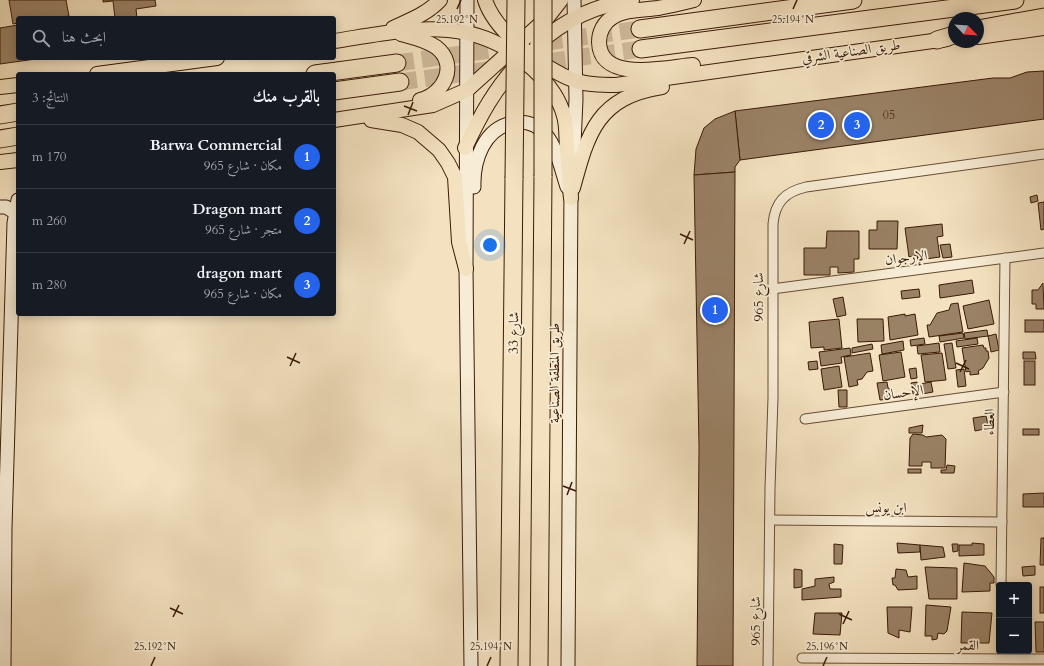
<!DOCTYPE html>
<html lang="ar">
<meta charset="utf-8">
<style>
body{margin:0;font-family:Cardo,Amiri,serif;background:#20242c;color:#f1f3f6;direction:rtl}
.controls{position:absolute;right:12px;bottom:12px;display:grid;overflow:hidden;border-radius:4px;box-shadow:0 2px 10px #0003}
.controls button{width:36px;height:36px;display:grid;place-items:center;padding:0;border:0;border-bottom:1px solid #363941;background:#171b24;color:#f1f3f6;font:20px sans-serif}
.compass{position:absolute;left:948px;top:12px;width:36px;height:36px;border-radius:50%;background:#171b24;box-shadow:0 2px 10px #0003;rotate:115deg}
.you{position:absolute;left:490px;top:245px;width:14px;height:14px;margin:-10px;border:3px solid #fff;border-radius:50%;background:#1a73e8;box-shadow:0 0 0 6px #1a73e833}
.badge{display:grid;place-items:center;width:26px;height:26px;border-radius:50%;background:#2563eb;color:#fff;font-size:13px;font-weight:700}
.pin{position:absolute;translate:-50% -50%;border:2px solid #fff;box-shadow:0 1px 4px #0006}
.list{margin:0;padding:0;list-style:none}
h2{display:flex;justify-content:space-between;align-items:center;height:52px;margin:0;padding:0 16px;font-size:17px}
h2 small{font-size:13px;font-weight:400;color:#9ea1a6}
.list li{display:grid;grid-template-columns:26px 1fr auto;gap:12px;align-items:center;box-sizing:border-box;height:64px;padding:0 16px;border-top:1px solid #363941}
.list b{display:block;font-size:15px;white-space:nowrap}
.list p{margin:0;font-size:13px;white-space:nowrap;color:#9ea1a6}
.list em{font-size:13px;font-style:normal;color:#9ea1a6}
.icon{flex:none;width:22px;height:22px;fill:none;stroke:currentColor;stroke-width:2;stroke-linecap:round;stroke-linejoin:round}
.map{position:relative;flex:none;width:1044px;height:666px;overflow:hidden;direction:ltr}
.search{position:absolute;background:#171b24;box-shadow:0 2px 10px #0003;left:16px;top:16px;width:320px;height:44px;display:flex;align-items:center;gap:10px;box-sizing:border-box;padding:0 14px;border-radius:4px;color:#9ea1a6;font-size:15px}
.panel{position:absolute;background:#171b24;box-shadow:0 2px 10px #0003;left:16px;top:72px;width:320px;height:244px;border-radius:4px;direction:rtl}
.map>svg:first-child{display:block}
.building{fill:#9a8266;stroke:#3a1b06}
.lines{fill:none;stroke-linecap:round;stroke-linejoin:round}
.highway-tunnel{stroke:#ceb99a;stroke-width:17;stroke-dasharray:17 8;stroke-linecap:butt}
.street-casing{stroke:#684c34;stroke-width:11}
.secondary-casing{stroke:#3a1b06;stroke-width:15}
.primary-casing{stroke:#3a1b06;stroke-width:16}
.highway-casing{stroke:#3a1b06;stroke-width:19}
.street{stroke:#f7ecd5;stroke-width:9}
.secondary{stroke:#f7ecd5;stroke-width:13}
.primary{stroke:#f3e1bf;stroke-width:14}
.highway{stroke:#f3e1bf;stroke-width:17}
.highway-bridge-casing{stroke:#3a1b06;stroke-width:19;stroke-linecap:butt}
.highway-bridge{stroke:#f3e1bf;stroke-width:17}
.ticks{fill:none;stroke:#3a1b06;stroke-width:1.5}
.labels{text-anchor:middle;stroke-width:3.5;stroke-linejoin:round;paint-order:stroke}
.number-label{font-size:12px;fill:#52351e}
.street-label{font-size:14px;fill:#3a1b06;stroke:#f7ecd5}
.ticks-label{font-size:10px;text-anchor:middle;fill:#3a1b06;stroke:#f7ecd5;stroke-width:3.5;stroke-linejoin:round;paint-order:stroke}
</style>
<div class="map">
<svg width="1044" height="666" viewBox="0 0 1044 666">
<rect width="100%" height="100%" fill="#f3e1bf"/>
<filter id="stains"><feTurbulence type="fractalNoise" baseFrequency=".005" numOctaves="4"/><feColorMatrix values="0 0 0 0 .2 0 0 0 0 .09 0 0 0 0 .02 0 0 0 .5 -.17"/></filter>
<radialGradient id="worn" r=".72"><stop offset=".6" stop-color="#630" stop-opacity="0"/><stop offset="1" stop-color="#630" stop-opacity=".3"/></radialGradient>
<g class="building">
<polygon points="9,0 66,0 69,16 54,18 18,18 18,23 13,24"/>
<polygon points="103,0 155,0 156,6 136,9 137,18 115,18 113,1 103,2"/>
<polygon points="18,25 18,58 43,58 0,64 0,28"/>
<polygon points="1044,71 1044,119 740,160 735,111 993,78 1010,78 1027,72"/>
<polygon points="735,111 740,160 735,167 735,172 694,175 696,149 704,128 715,119"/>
<polygon points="735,172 733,666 697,666 699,447 694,175"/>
<polygon points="1037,195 1038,201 1031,203 1030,197"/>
<polygon points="1044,202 1044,229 1041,230 1038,203"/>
<polygon points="877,221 898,221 897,249 869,249 869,230 877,230"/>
<polygon points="942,224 943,236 937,237 940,257 918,260 917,255 909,257 905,228"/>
<polygon points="827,231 859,231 859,259 854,259 854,272 838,273 838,267 830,267 830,275 804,275 804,248 826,248"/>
<polygon points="950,244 952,257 943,258 940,245"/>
<polygon points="972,280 974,293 940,298 939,285"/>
<polygon points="1043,283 1044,309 1036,309 1036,304 1032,304 1032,290 1038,290"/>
<polygon points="919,289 920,297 902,299 901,291"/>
<polygon points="843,297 846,315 837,317 833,299"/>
<polygon points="989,300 994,324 968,329 963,306"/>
<polygon points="958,303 963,332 929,337 927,325 930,325 937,313 949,310 951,304"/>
<polygon points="905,314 905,316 915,314 918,335 890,340 888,317"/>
<polygon points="839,319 842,348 824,350 824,347 811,348 809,322"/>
<polygon points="857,319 883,319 884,341 858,342"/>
<rect x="1025" y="320" width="19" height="12"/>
<polygon points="987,330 988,336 965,339 964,333"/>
<polygon points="963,333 964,338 940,342 939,336"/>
<polygon points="996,334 999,350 991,352 988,336"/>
<polygon points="924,338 925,344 911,346 910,340"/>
<polygon points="977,338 978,344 957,347 956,341"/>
<polygon points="903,341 904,350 882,354 881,345"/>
<polygon points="939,343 940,352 918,354 917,346"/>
<polygon points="952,343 956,368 948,369 944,344"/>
<polygon points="872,344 873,349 852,353 852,348"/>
<polygon points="983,345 984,348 986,348 986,351 988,351 989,358 983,368 978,371 979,374 970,375 970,371 966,372 962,348"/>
<polygon points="850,348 851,355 841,357 842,363 821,366 819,352"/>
<polygon points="901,352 905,377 883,381 879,355"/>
<polygon points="1023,352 1035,352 1036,359 1023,359"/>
<polygon points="870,353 873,371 867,372 862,379 857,380 858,385 849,387 844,357"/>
<polygon points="942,353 946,380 925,382 921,355"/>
<polygon points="817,361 818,369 809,370 808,362"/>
<rect x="1024" y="361" width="11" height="24"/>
<polygon points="839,366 842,387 824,390 821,369"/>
<polygon points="916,368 917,378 911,379 909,369"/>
<polygon points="964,369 966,386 958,387 956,370"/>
<polygon points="887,382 888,388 891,389 889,393 890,399 880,400 877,383"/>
<polygon points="917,382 918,394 913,394 911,383"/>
<polygon points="931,382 933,392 922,394 920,384"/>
<polygon points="838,390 847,390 847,407 839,407"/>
<polygon points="986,416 989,428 975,431 973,418"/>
<polygon points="923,425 922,433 909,433 909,428"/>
<rect x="1023" y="429" width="16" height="6"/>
<polygon points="913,434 923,435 926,437 942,435 946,439 945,468 931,468 931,462 922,462 922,466 909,466 910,438"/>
<polygon points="947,465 955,466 954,473 941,473 941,470 946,470"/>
<rect x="908" y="469" width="13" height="4"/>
<polygon points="1044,493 1044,507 1023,507 1023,494"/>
<polygon points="1041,538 1044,538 1044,565 1040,565"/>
<polygon points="897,543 920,545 920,552 898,553"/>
<polygon points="972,543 984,544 984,555 959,556 959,545 972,545"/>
<polygon points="834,544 843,545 842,564 834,564"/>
<polygon points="952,544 958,544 958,551 953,552"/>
<polygon points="920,545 943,547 945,557 921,560"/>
<polygon points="964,563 985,566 994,577 994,583 990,583 990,591 962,592"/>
<polygon points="1035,566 1035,575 1023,576 1022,567"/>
<polygon points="925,567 957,568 957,599 929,599"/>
<polygon points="794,569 802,570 802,587 794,588"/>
<polygon points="896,569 906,570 908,577 917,576 917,589 898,590 895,585 893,585 892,578 895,578"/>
<polygon points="834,577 834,582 829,584 830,589 841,589 841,597 802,600 802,589 815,586 815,579"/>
<rect x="1040" y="587" width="4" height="26"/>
<polygon points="926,605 951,607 947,631 944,634 938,633 937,639 932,640 932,636 925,636"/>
<polygon points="887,607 912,607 910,632 899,630 899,638 888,633"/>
<polygon points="962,612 992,613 989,643 961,643"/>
<polygon points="815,613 842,613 840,635 813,634"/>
<polygon points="1035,622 1044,622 1044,652 1036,652"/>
</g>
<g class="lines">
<g class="highway-tunnel">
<polyline points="397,63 640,29"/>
<polyline points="400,82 641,49"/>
</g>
<g class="street-casing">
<g id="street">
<polyline points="772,289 1044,253"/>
<polyline points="805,419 1004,392"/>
<polyline points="770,520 1002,522"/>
<polyline points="1001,585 1005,258"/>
<polyline points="802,658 1044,659"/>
<path d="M768 666 770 488 773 398V224C775 202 785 192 806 187L1044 154"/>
</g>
</g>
<g class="secondary-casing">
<g id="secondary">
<polyline points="467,0 466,269 471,666"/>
<polyline points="573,168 576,99 574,0"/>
<path d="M474 187C473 161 484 127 514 123 522 121 533 123 540 129 556 141 561 169 567 187"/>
<polyline points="0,207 6,207 14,212"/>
<polyline points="4,666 5,528 14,223 18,200"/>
<polyline points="568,666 571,188"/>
</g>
</g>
<g class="primary-casing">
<g id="primary">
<path d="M485 0C495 32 545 70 576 81 589 85 603 85 616 85L947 39"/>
<path d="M393 28C410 20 427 14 440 0"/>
<path d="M401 34C412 37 426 40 436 47 459 65 444 94 420 100"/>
<polyline points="978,37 1044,28"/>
<path d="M334 41C406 30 474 12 533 69 547 82 559 97 564 116 567 126 566 137 567 147 568 164 569 181 571 198"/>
<path d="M537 45C564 20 596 5 632 0"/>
<path d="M693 65C668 67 600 84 599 42 599 32 604 22 613 17 626 9 644 10 658 8 670 6 682 3 694 0"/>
<polyline points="97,74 217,58"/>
<polyline points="0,87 18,85"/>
<polyline points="334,120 433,105 467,90 547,18 561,0"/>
<polyline points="371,120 402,125 418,132 439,150 448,163 455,177 459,242 466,269"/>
<path d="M465 148C480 116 495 88 519 63"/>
<polyline points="0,162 18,160"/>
<path d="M573 188C588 132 598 97 662 87"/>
</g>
</g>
<g class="highway-casing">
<g id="highway">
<polyline points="640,29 853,0"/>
<polyline points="978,29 1044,17"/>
<polyline points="937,40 954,35"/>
<polyline points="641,49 1015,0"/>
<polyline points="315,74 397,63"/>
<polyline points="334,91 400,82"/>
<polyline points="0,115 18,112"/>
<polyline points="0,139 18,136"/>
<polyline points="509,666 514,178"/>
<polyline points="539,666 543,176"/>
</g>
</g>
<use href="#street" class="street"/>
<use href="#secondary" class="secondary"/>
<use href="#primary" class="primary"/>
<use href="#highway" class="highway"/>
<g class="highway-bridge-casing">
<g id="highway-bridge">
<polyline points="543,176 543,0"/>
<polyline points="514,178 516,0"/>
</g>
</g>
<use href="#highway-bridge" class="highway-bridge"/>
</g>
<path class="ticks" d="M457 9 461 0M793 9 797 0M404 106 417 111M408 115 413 102M680 234 693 240M684 244 690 231M287 357 300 363M956 363 969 369M290 366 296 353M960 372 966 360M563 486 576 491M567 495 572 482M170 608 183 614M839 614 852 620M173 617 179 605M843 624 849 611M151 666 155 657M487 666 491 657M823 666 827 657"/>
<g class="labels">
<g class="number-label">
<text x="889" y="119">05</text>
</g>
<g class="street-label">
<text transform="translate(851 51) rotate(-8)" y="5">طريق الصناعية الشرقي</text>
<text transform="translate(906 257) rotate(-7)" y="5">الإرجوان</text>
<text transform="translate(758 297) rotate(-90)" y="5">شارع 965</text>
<text transform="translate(513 333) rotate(-89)" y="5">شارع 33</text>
<text transform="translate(554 373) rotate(-90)" y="5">طريق المنطقة الصناعية</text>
<text transform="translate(903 392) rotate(-8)" y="5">الإحسان</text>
<text transform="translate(989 422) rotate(-89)" y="5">العطاء</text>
<text x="886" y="512">ابن يونس</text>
<text transform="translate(755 621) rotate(-90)" y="5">شارع 965</text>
<text x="968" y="650">القمر</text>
</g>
</g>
<g class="ticks-label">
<text x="457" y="23">25.192°N</text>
<text x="793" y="23">25.194°N</text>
<text x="155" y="650">25.192°N</text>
<text x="491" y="650">25.194°N</text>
<text x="827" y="650">25.196°N</text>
</g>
<rect width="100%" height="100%" filter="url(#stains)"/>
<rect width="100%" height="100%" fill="url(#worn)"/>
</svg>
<div class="controls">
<button>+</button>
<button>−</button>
</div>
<svg class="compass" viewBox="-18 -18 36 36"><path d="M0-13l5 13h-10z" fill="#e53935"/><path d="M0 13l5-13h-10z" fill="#9ea1a6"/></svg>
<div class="you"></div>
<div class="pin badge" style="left:715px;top:310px">1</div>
<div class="pin badge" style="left:821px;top:125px">2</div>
<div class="pin badge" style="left:857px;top:125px">3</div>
<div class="search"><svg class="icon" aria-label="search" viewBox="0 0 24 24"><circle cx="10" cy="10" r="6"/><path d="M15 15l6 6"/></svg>ابحث هنا</div>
<section class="panel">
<h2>بالقرب منك<small>النتائج: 3</small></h2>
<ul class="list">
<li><span class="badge">1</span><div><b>Barwa Commercial</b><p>مكان · شارع 965</p></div><em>170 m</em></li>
<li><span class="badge">2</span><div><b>Dragon mart</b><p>متجر · شارع 965</p></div><em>260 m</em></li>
<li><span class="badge">3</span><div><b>dragon mart</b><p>مكان · شارع 965</p></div><em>280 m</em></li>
</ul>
</section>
</div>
